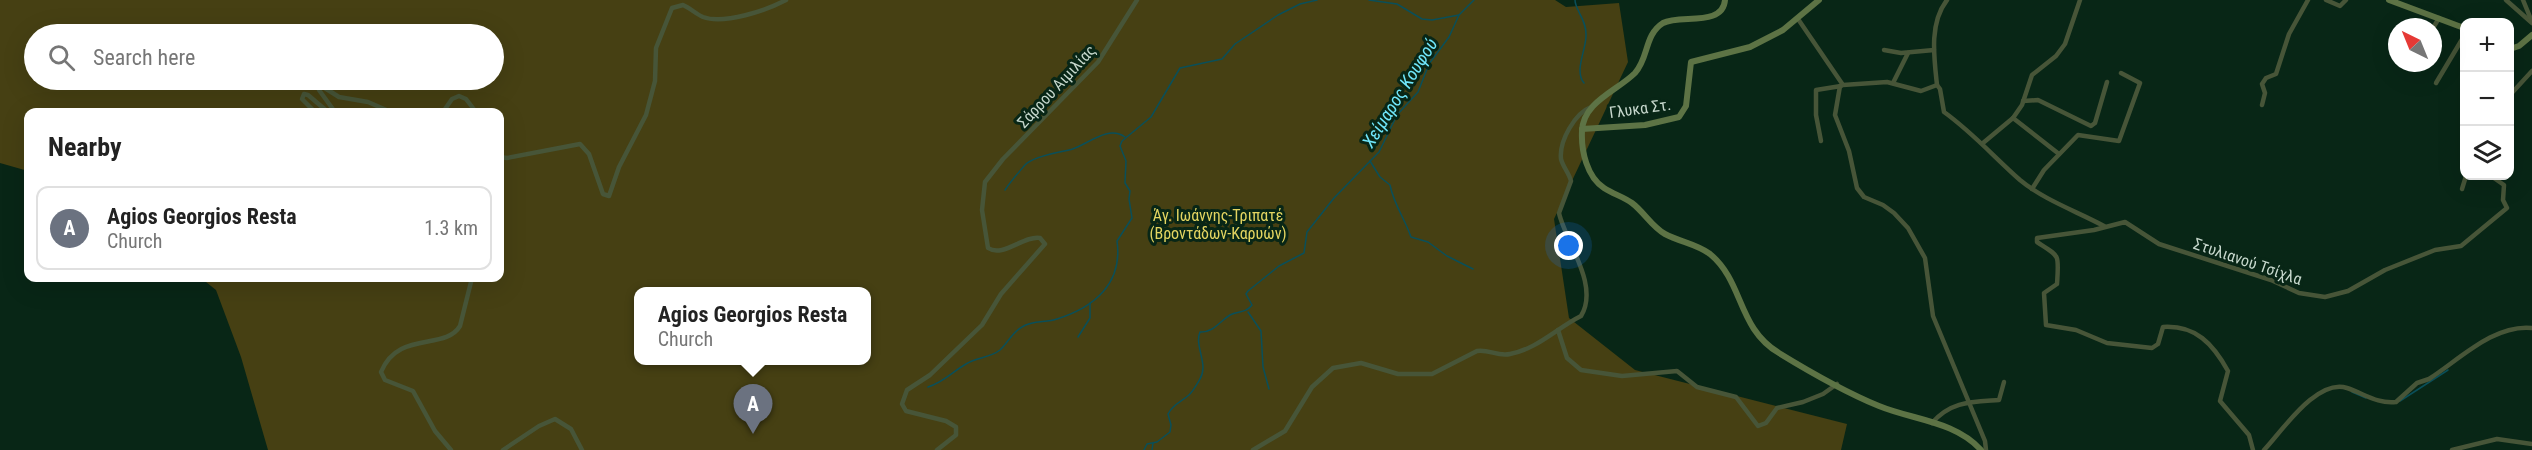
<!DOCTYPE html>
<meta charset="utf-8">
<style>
body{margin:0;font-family:"Roboto Condensed",sans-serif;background:#f2f2f2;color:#222}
.controls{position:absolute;right:18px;top:18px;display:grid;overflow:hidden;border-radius:12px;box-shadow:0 6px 24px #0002}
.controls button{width:54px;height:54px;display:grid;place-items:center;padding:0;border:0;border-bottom:2px solid #e0e0e0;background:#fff;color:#222;font:30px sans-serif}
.compass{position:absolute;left:2388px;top:18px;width:54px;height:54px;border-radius:50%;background:#fff;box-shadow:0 6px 24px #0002;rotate:317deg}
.you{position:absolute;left:1569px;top:246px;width:21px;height:21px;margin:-15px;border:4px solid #fff;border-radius:50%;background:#1a73e8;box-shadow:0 0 0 9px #1a73e833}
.badge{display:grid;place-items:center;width:39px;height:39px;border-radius:50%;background:#666082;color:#fff;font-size:20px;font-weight:700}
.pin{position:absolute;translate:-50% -50px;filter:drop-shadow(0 2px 3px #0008)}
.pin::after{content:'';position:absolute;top:32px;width:21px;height:18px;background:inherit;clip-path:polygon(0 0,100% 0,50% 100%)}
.popup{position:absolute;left:634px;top:287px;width:237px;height:78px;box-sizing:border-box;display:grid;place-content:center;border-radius:12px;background:#fff;filter:drop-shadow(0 2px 4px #0005);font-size:20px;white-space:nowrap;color:#767676}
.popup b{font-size:22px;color:#222}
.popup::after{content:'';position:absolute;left:50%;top:100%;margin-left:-12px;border:12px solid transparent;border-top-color:#fff}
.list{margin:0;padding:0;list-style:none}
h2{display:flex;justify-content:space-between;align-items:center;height:78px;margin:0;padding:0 24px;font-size:26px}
h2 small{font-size:20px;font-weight:400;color:#767676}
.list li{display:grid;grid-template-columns:39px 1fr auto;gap:18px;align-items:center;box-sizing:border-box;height:84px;margin:0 12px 12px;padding:0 12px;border:2px solid #e0e0e0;border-radius:12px}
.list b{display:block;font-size:22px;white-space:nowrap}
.list p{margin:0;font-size:20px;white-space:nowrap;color:#767676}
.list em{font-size:20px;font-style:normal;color:#767676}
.icon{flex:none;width:33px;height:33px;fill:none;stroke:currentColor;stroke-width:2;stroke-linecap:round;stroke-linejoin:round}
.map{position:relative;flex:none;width:2532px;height:450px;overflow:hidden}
.search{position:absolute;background:#fff;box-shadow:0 6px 24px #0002;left:24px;top:24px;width:480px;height:66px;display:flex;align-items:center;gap:15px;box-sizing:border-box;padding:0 21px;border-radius:33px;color:#767676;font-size:22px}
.panel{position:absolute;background:#fff;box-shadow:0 6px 24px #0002;left:24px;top:108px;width:480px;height:174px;border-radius:12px}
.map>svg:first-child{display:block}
.green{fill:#464013;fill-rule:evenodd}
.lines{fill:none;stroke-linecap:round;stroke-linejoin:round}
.stream{stroke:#0a4f59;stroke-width:1.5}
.street{stroke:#475538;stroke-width:4.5}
.secondary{stroke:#5d7345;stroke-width:6}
.labels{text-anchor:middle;stroke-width:6;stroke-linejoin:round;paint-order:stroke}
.street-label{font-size:16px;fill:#c7d8cd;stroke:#082616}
.park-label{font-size:16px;fill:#e4d561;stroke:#082616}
.water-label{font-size:18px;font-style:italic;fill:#70e7fb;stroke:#082616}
</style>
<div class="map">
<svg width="2532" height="450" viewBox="0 0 2532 450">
<rect width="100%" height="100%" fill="#082616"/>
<path class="green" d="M0 0H1555L1566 7 1619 3 1628 62 1554 219 1569 318 1635 370 1847 424 1841 450H268L241 357 216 290 201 278H500V112H28V171L0 163ZM34 34H494V80H34ZM639 292H867V360H639Z"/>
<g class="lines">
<g class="stream">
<polyline points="1369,0 1397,4 1422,19 1432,20 1459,15"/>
<path d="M1575 0C1575 10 1587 20 1586 36 1586 50 1574 71 1584 83"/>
<path d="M1370 161 1380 177 1390 185C1394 205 1404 217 1411 237L1428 242 1447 256 1473 269"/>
<path d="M1005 190C1011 181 1019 172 1025 165 1031 157 1059 152 1069 150 1085 147 1107 124 1125 137"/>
<polyline points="1248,312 1261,331 1263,367 1269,389"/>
<polyline points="1078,337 1090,318 1090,303"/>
<path d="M928 387C944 382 952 372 966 364 977 357 990 358 1000 350 1008 343 1012 332 1022 327 1033 320 1046 323 1057 319 1095 307 1123 283 1117 241L1132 218 1129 199 1130 191 1125 183 1126 161 1120 146 1122 141 1151 117 1180 68 1222 59 1235 44 1278 15 1300 4 1317 0"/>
<polyline points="2352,392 2366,398"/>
<polyline points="2400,401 2448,370"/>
<path d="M1144 450 1147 444 1157 442 1170 432 1171 425 1168 414C1173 404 1181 402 1189 395 1193 391 1197 384 1200 379 1209 364 1194 346 1200 332 1213 333 1220 321 1230 315 1238 311 1246 313 1252 305L1246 294 1248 291 1279 266 1304 253 1307 232 1334 198 1379 152 1397 115 1418 92 1429 64 1449 37 1459 15 1474 0"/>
<polyline points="1152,450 1153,443"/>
</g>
<g class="street">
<polyline points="2326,0 2340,6 2346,0"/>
<polyline points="2506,0 2532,23"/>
<polyline points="2523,0 2532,22"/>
<path d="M1798 19 1843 85 1887 82 1921 91 1937 85 1940 89 1944 112C1972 132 1994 157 2020 180 2044 200 2076 211 2104 226"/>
<polyline points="2433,28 2439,18"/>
<polyline points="1884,50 1901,53 1934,50"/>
<polyline points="2411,67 2413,63"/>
<polyline points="1893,83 1908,53"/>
<polyline points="2436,83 2464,36"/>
<path d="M1937 85C1934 57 1929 23 1947 0"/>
<polyline points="1840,86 1835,115 1849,151 1857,188 1864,197 1883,205 1894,213 1908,228 1925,258 1933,316 1985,441 1986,450"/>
<polyline points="2510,95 2532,71"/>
<polyline points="2023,101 2038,100 2091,126 2095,123 2107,82"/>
<polyline points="2262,105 2265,93 2262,84 2266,78 2276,74 2289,34 2308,0"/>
<polyline points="315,112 302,99 304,94 308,95 328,112"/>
<polyline points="335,112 319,90 320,85 339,97 368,102 391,112"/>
<polyline points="443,112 452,99 459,96 466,99 476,112"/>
<polyline points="2013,118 2059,154"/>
<polyline points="1821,141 1816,115 1816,90 1841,86"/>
<polyline points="1983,143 2013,118 2022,105 2032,75 2056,56 2065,44 2080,0"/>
<path d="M500 157 507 158 580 144 589 154 603 194 609 196 619 167 646 115 655 81 656 48 672 8 683 5C690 8 696 14 703 17 724 25 767 10 786 0"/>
<polyline points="2032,189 2044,170 2078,135 2119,141 2140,83 2121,73"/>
<polyline points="2462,189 2466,176"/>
<polyline points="1558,330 1567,358 1581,370 1622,376 1677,371 1697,387 1736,397 1758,426 1766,423 1777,408 1803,402 1823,394 1837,384"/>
<path d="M1932 423C1951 401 1972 402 1999 400L2004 382"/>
<path d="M451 450 435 431 413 391 385 380 381 372C398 330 445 351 460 326L472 278"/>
<polyline points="503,450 539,426 555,419 571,429 582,450"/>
<path d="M937 450 956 435V427L946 421 906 411 902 404 907 390 930 375 982 325 1001 294 1045 244 1040 238C1024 235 1003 258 988 248L982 210 985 182 1003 159 1098 62 1137 0"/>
<path d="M1253 450 1285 431 1312 387 1333 368 1361 363 1398 374H1432L1477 351C1489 349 1498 357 1510 354 1537 349 1557 328 1581 316 1600 285 1565 241 1559 213L1571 181C1569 173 1563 167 1561 159 1559 141 1575 113 1591 107"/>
<path d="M2253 450 2249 435 2220 401 2228 371C2213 344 2196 325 2163 327L2158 344 2152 348 2107 343 2076 330 2046 325 2044 293 2057 284C2059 253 2060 257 2037 242V238L2094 230 2125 222 2159 244 2271 280 2299 293 2325 297 2348 291 2385 270 2435 250 2461 246 2507 208 2503 200 2504 185 2491 176"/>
<path d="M2264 450C2282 431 2317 378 2347 388 2365 394 2377 404 2396 402L2417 383 2429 379C2460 359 2494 324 2532 328"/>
<polyline points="2452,450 2497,439 2532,444"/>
</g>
<g class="secondary">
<path d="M1725 0C1723 27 1680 14 1663 23 1644 35 1649 58 1635 73 1617 91 1583 102 1582 131 1581 151 1587 177 1604 188 1613 194 1624 197 1632 203 1644 212 1652 227 1665 234 1680 242 1697 244 1710 254 1744 282 1737 328 1779 353 1810 372 1845 392 1879 406 1913 420 1955 421 1981 450"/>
<polyline points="2389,0 2464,28"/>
<polyline points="2510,49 2519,46 2532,35"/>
<polyline points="1582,129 1645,125 1679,117 1686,106 1691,62 1750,47 1783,30 1819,0"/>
</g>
</g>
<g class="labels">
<g class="street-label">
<text transform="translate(1056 86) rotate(-47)" y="6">Σάρρου Αιμιλίας</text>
<text transform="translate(1640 108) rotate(-8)" y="6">Γλυκα Στ.</text>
<text transform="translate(2248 261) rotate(19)" y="6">Στυλιανού Τσίχλα</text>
</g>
<g class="park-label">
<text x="1218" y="221">Άγ. Ιωάννης-Τριπατέ<tspan x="1218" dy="18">(Βροντάδων-Καρυών)</tspan></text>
</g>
<g class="water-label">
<text transform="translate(1400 93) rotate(-58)" y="6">Χείμαρος Κουφού</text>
</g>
</g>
</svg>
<div class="controls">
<button>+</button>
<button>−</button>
<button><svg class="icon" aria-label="layers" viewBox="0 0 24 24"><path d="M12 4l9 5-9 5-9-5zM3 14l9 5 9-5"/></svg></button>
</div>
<svg class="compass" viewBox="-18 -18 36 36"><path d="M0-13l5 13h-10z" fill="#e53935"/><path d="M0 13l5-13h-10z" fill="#767676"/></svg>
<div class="you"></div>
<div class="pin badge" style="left:753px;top:434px;background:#6b7280">A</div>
<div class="popup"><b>Agios Georgios Resta</b>Church</div>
<div class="search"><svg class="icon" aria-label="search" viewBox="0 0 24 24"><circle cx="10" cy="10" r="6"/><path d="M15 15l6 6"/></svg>Search here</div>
<section class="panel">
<h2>Nearby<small></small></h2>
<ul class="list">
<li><span class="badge" style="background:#6b7280">A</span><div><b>Agios Georgios Resta</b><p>Church</p></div><em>1.3 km</em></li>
</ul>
</section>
</div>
